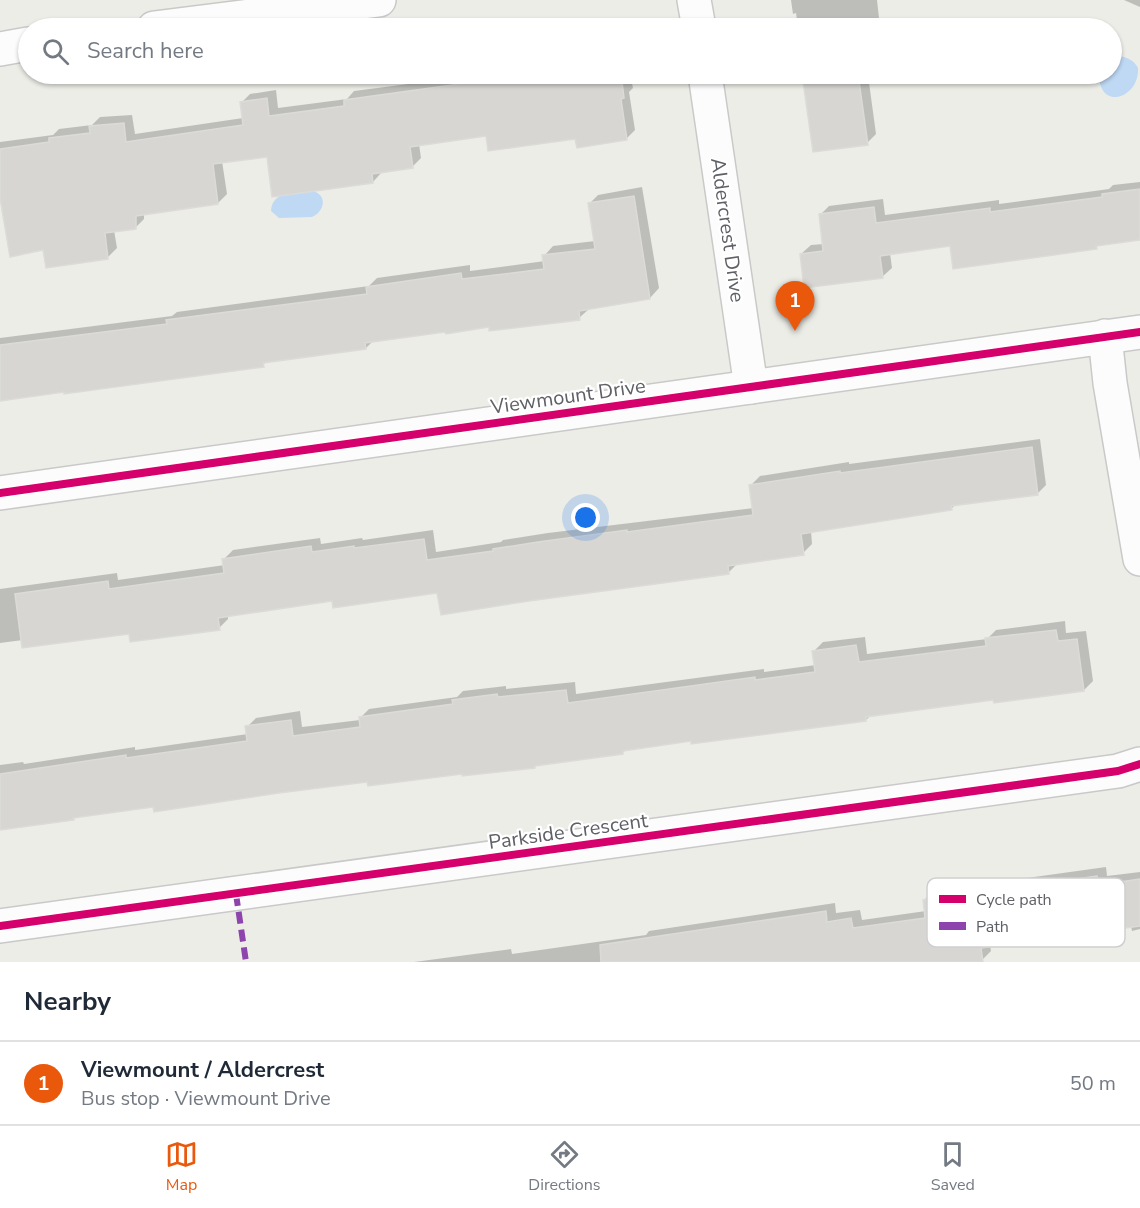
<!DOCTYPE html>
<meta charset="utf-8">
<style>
body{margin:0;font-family:"Nunito Sans",sans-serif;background:#f6f6f7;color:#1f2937}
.you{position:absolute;left:586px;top:518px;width:21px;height:21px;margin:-15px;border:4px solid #fff;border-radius:50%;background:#1a73e8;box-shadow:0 0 0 9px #1a73e833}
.badge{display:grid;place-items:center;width:39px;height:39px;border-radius:50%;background:#ea580c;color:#fff;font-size:20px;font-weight:700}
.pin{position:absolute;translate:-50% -50px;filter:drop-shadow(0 2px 3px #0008)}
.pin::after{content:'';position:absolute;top:32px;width:21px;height:18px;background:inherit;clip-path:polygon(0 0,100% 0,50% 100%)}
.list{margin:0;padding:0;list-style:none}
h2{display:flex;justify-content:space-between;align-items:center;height:78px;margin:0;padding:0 24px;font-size:26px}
h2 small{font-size:20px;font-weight:400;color:#747a83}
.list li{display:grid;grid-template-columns:39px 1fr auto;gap:18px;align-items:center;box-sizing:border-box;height:84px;padding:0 24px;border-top:2px solid #e0e1e3}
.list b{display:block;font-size:22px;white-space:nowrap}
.list p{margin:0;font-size:20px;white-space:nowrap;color:#747a83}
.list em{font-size:20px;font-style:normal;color:#747a83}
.icon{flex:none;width:33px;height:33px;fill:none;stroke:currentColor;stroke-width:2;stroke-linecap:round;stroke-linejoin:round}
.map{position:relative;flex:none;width:1140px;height:962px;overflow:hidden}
.search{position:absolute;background:#fff;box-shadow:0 2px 4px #0004;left:18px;right:18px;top:18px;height:66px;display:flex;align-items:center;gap:15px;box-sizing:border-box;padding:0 21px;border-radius:33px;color:#747a83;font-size:22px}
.sheet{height:162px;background:#fff}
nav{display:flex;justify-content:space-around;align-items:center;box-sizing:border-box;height:84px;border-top:2px solid #e0e1e3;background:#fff;font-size:16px;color:#747a83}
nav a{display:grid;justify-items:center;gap:3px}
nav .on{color:#ea580c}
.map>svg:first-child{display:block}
.water{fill:#bfd9f5}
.shadow{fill:#0003}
.building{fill:#d7d6d3;stroke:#dcdbd8;stroke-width:1.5}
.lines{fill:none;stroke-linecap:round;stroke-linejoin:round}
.minor-casing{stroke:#c9c9c9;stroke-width:36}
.tertiary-casing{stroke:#c9c9c9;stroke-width:36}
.minor{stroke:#fcfcfc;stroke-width:33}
.tertiary{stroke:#fcfcfc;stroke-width:33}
.quiet{stroke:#8e44ad;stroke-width:6;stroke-dasharray:12 6;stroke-linecap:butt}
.cycleway-casing{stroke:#fff;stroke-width:11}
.cycleway{stroke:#d6006c;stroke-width:8}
.labels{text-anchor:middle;stroke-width:4.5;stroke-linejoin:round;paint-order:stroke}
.street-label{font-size:20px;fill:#5e6066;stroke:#fff}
.key{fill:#fff;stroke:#cfcfd1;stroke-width:1.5}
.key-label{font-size:16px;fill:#5e6066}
</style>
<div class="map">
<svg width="1140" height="962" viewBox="0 0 1140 962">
<rect width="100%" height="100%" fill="#edede8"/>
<g class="water">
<path d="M1119 56C1127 57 1134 60 1138 68 1140 98 1099 112 1099 74H1112V58Z"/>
<path d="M310 189C313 190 318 193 320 195 327 203 320 214 312 217L279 218 271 211C272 191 295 192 310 189Z"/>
</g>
<g class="shadow">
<polygon points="791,0 877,0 880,27 878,28 798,28 796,13 793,14"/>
<polygon points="1124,0 1140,0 1140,7"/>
<polygon points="486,74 630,74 633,88 629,92 635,130 626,139 488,134 419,144 421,158 412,167 381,171 381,173 373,182 268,155 222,161 227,194 218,203 144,213 144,219 135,228 114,230 117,248 108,257 44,248 0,196 0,142 53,135 59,129 92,125 100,117 132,115 135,134 243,118 241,103 250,94 276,90 278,108 347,99 354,91"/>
<polygon points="804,74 878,74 868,75 876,134 867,143 814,151"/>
<polygon points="1140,182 1140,239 1099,244 1096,248 952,244 890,253 892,268 882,277 801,254 811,245 824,244 820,215 829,206 883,199 885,215 999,200 999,204 1109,189 1113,185"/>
<polygon points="642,187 659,288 650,298 589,309 579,318 447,330 373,341 366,348 267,361 263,365 0,400 0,338 172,316 177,312 369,286 377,278 470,265 470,271 545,261 544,256 553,246 595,241 589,204 598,195"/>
<polygon points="1040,439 1046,485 1037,494 956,504 951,509 811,531 812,544 803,553 738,563 728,573 334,599 228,615 228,619 219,628 130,632 23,640 0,643 0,589 117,573 118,580 225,565 224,559 233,550 320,538 321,544 362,538 363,540 433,530 436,552 501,542 503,540 548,533 754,508 751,485 760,476 849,462 849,464"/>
<polygon points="1065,621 1066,633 1086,631 1093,681 1084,690 995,699 871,715 866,720 627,749 622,753 537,764 535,766 369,781 155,805 75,816 73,819 0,829 0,765 23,762 24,764 135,747 135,750 248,734 247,727 256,718 300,711 302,727 360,720 360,718 369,709 457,697 463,691 506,686 506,689 575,682 576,694 764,669 764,672 816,665 814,651 823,642 865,637 867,654 987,639 996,630"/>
<polygon points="1106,867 1107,876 1140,872 1140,929 1132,931 1131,926 990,945 991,951 982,960 967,962 414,962 511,949 512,954 646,935 649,931 835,903 836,913 860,910 862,920 926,911 924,900 934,891"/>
</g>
<g class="building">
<polygon points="556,74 621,74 624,98 621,99 627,140 577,148 575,139 488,151 486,136 410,147 413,168 372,174 373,183 272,197 267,157 213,164 218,204 136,216 136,229 105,233 108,259 46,268 43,250 10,257 0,198 0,149 49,142 49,138 90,133 89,126 124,123 126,142 243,125 240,102 267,98 269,116 344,106 344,100 502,78 502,81"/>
<polygon points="802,74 858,74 868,145 813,152"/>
<polygon points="1140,189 1140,240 1096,246 1097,249 953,269 950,246 880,256 883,278 804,288 800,254 823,251 819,214 874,207 876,223 990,208 990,212 1102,197 1102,194"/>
<polygon points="634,196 650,299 579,311 580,320 489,331 489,327 446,334 445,332 365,343 366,349 263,363 264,367 64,394 64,392 0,401 0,345 167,324 166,320 367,294 366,287 461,273 462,279 544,269 542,255 595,249 588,203"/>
<polygon points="1032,447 1038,495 951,506 952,510 801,534 804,555 728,566 729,574 529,601 441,615 437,593 333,608 332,601 218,618 220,630 130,642 129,634 22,648 15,594 108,581 109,589 224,573 222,559 311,546 312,552 354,546 354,548 424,539 427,560 493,551 493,549 538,542 627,530 627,532 753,515 749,485 840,471 840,473"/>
<polygon points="1056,630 1058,641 1077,639 1084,691 994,703 993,700 866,717 866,721 691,744 691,741 623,751 623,754 535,766 535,768 462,776 462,774 368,786 367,782 279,793 154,812 153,807 73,818 74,820 0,830 0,774 126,755 126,758 247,741 245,726 291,720 293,736 360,727 359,717 453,704 452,700 497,694 498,697 566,690 568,703 755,677 755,680 815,672 812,651 856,645 859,662 986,646 985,638"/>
<polygon points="1097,876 1099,885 1140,879 1140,926 981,948 983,962 601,962 600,945 826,911 827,922 851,918 853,928 925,918 923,900"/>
</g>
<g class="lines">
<g class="minor-casing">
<g id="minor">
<polyline points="694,0 699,28"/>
<polyline points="154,28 379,0"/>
<polyline points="0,49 28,44"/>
<polyline points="705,74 751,387"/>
<polyline points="1105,336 1110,383 1140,559"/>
<polyline points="0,926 1118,771 1140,764"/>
</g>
</g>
<g class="tertiary-casing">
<polyline id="tertiary" points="0,493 1140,332"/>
</g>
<use href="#minor" class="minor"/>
<use href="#tertiary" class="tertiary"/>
<polyline class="quiet" points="236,894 246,962"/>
<g class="cycleway-casing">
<g id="cycleway">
<polyline points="0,493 1140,332"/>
<polyline points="0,926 1118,771 1140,764"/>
</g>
</g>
<use href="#cycleway" class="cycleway"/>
</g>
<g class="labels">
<g class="street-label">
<text transform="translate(728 230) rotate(82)" y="7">Aldercrest Drive</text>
<text transform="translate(568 396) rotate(-8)" y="7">Viewmount Drive</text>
<text transform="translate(568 831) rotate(-8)" y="7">Parkside Crescent</text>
</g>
</g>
<rect x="927" y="878" width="198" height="69" rx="9" class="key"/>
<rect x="939" y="895" width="27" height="8" fill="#d6006c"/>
<rect x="939" y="922" width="27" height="8" fill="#8e44ad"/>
<g class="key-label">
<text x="976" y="905">Cycle path</text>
<text x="976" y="932">Path</text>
</g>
</svg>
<div class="you"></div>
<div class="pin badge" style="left:795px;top:331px">1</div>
<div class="search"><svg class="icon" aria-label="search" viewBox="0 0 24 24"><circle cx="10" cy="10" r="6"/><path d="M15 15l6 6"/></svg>Search here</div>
</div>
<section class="sheet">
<h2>Nearby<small></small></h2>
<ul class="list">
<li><span class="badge">1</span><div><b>Viewmount / Aldercrest</b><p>Bus stop · Viewmount Drive</p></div><em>50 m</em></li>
</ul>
</section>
<nav>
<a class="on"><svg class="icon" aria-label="map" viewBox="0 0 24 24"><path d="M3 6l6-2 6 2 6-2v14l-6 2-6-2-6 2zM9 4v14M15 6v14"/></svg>Map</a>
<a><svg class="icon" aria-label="directions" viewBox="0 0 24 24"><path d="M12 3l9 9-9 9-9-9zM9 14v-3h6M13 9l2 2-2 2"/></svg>Directions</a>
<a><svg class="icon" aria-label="saved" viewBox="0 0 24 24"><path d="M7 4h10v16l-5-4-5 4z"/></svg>Saved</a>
</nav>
